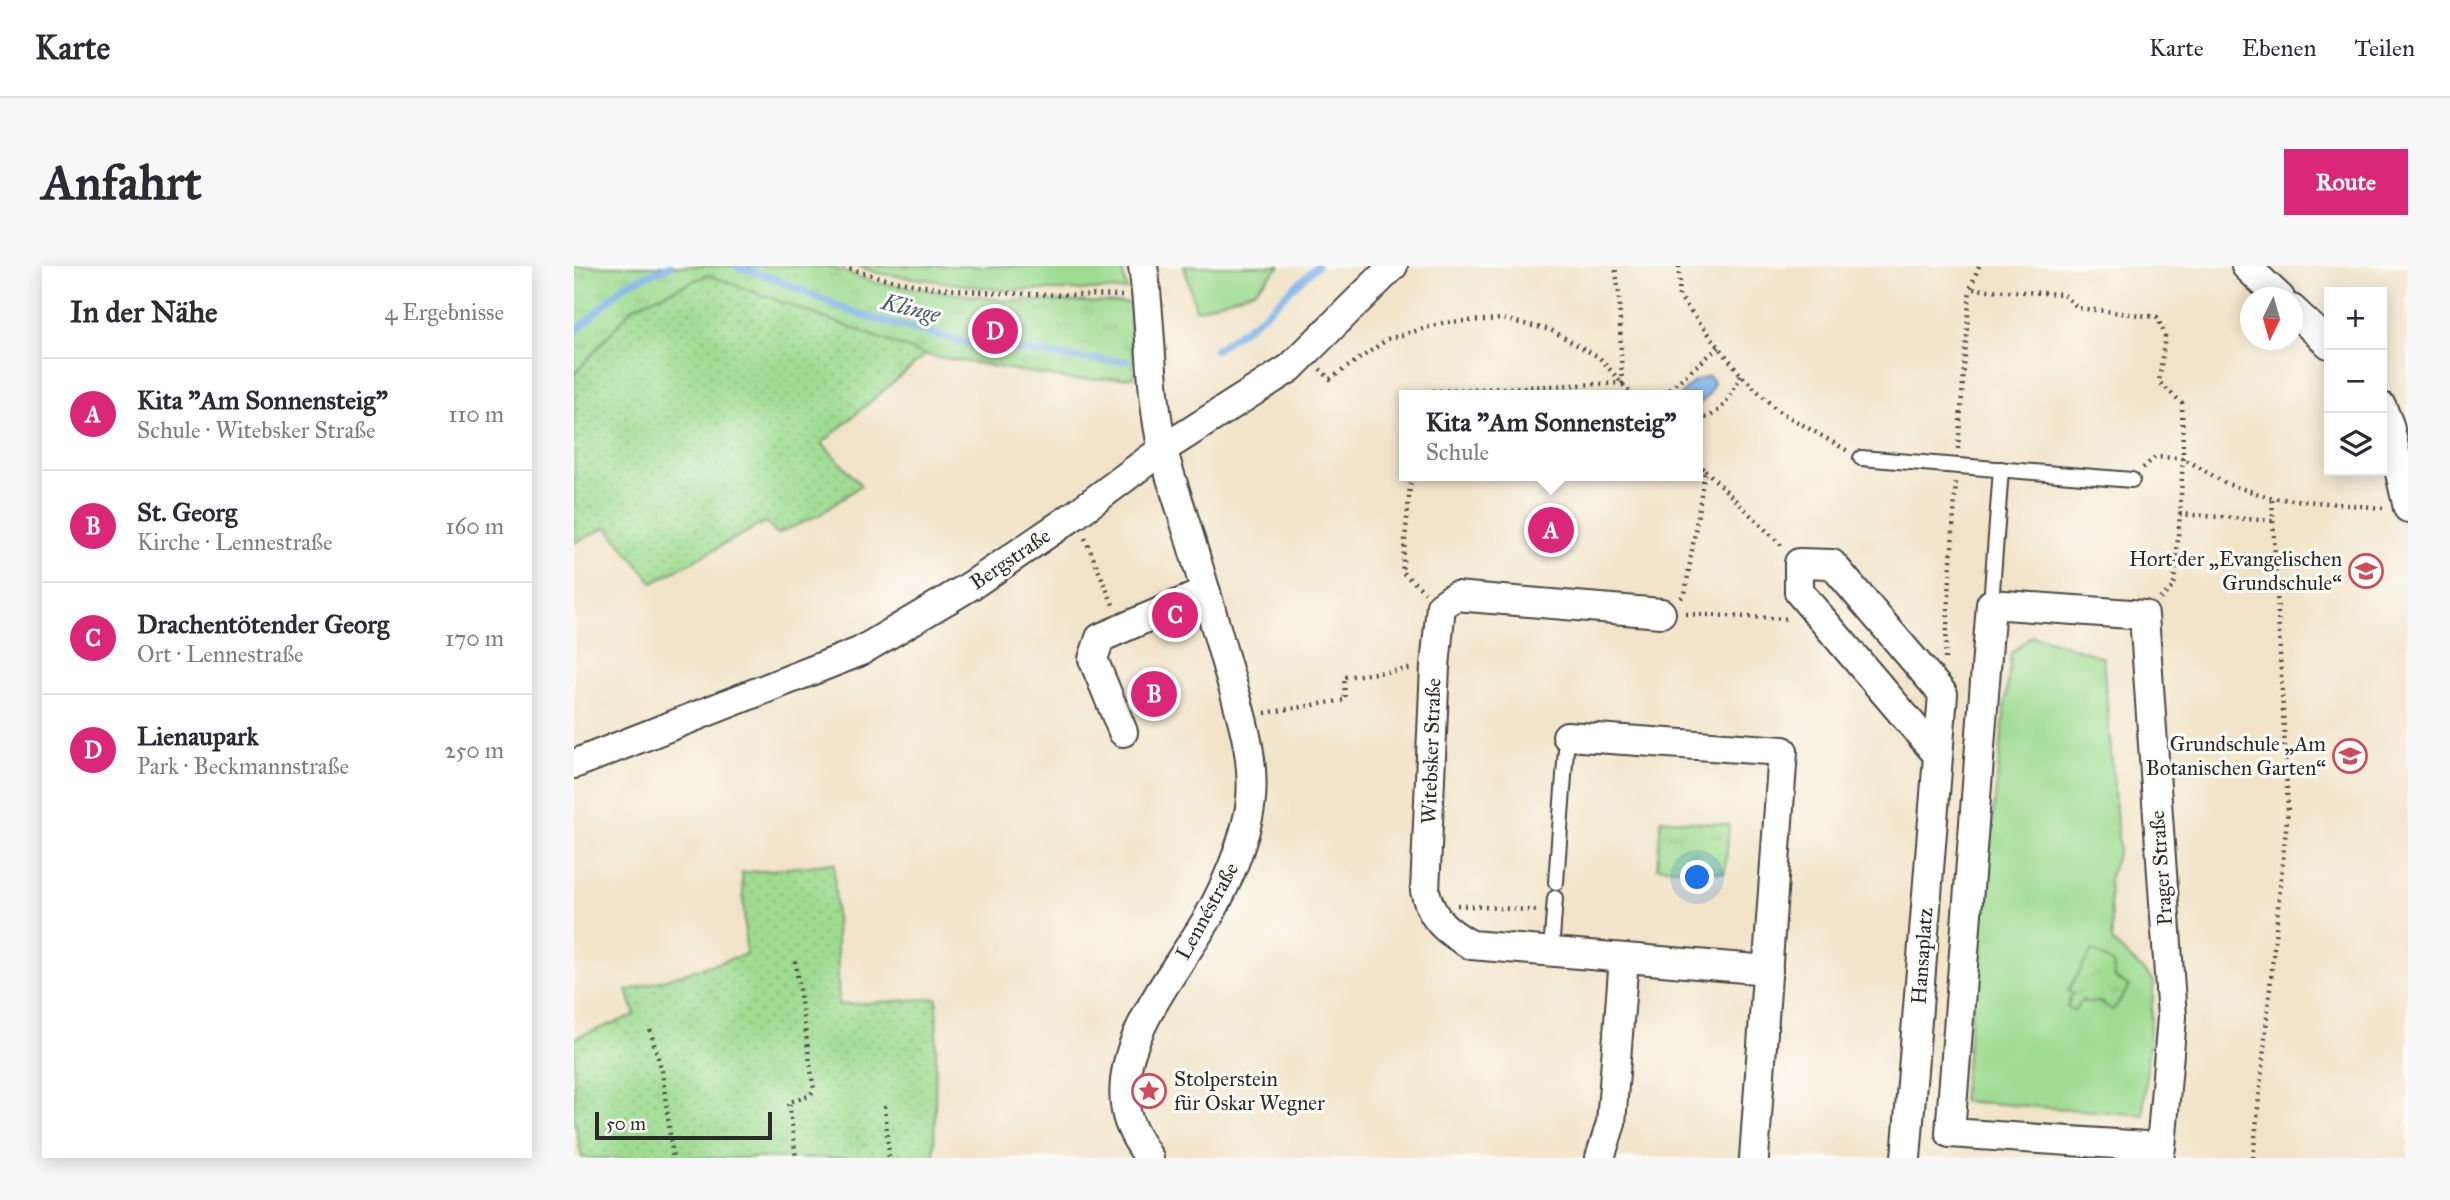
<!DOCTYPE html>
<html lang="de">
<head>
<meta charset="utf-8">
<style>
	:root { --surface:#fff; --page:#f7f7f7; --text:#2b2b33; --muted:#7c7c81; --line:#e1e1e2; --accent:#db2777 }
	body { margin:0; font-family:"IM FELL Great Primer",serif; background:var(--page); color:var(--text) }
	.controls { position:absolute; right:21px; top:21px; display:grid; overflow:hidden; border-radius:0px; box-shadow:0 4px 18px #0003 }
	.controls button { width:63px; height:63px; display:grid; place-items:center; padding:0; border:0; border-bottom:2px solid var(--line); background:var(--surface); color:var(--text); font:35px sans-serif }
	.compass { position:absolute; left:1666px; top:21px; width:63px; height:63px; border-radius:50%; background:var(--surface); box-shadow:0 4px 18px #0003; rotate:185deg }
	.scale { position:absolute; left:21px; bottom:18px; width:177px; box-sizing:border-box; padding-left:7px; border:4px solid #2b2b2b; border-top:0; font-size:19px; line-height:24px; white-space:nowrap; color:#2b2b2b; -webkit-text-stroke:5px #fdfcf7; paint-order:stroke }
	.you { position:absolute; left:1124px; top:612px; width:24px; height:24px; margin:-18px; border:5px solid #fff; border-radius:50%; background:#1a73e8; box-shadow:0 0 0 10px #1a73e833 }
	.badge { display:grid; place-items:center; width:46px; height:46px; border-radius:50%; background:var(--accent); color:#fff; font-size:23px; font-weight:700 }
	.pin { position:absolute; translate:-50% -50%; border:4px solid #fff; box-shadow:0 2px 7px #0006 }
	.popup { position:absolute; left:825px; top:124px; width:304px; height:91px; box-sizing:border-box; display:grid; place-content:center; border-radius:0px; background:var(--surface); filter:drop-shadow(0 2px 5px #0005); font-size:23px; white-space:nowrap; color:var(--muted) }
	.popup b { font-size:26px; color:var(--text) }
	.popup::after { content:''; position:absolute; left:50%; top:100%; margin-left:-14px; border:14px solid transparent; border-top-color:var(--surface) }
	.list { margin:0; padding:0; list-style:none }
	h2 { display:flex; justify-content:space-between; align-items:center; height:91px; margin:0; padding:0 28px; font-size:30px }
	h2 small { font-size:23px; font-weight:400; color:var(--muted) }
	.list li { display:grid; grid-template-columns:46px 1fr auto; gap:21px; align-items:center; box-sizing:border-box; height:112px; padding:0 28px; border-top:2px solid var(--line) }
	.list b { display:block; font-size:26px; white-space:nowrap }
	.list p { margin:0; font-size:23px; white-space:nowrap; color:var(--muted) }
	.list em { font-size:23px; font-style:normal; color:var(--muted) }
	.icon { flex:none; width:38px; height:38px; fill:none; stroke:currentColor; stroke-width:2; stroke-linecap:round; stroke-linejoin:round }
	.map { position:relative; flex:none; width:1834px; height:892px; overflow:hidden; border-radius:0px }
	header { display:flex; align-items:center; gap:42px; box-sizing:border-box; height:98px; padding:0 35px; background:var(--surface); border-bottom:2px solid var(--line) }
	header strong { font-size:33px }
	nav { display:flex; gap:38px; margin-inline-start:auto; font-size:24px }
	.intro { display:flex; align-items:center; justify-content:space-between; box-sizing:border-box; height:168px; padding:0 42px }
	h1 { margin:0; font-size:49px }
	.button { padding:18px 32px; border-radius:0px; background:var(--accent); color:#fff; font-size:24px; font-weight:700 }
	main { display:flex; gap:42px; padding:0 42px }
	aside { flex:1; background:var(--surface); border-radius:0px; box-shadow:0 4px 18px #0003 }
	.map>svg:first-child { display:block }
</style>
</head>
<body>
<header>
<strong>Karte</strong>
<nav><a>Karte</a><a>Ebenen</a><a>Teilen</a></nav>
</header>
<div class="intro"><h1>Anfahrt</h1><a class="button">Route</a></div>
<main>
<aside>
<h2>In der Nähe<small>4 Ergebnisse</small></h2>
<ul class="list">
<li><span class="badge">A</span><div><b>Kita &quot;Am Sonnensteig&quot;</b><p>Schule · Witebsker Straße</p></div><em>110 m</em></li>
<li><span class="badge">B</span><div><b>St. Georg</b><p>Kirche · Lennestraße</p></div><em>160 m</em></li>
<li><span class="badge">C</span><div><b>Drachentötender Georg</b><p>Ort · Lennestraße</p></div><em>170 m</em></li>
<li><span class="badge">D</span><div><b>Lienaupark</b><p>Park · Beckmannstraße</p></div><em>250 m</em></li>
</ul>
</aside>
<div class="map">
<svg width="1834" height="892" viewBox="0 0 1834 892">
	<defs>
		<pattern id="park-tufts" width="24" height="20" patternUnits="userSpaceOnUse" patternTransform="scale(1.75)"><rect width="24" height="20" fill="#9edc91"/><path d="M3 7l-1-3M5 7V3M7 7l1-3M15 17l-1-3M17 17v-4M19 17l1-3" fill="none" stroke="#88bd7d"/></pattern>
		<pattern id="garden-dots" width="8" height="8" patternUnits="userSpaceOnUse" patternTransform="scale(1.75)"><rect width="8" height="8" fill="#9edc91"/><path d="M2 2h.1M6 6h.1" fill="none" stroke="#88bd7d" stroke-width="1.8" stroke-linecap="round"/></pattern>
	</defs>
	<rect width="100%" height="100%" fill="#fdfcf7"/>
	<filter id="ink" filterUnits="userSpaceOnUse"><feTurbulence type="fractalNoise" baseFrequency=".0143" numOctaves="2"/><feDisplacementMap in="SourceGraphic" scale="14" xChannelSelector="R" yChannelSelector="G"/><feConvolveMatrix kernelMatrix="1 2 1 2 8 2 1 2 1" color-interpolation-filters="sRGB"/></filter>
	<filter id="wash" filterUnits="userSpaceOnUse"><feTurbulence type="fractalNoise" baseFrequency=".00686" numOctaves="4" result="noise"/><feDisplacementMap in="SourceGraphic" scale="28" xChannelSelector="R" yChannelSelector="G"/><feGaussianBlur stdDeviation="1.57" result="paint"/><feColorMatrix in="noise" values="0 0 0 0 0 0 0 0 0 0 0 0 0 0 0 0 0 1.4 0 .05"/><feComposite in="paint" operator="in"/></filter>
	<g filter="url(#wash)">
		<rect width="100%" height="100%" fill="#f1e3c7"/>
		<!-- grass -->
		<g fill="#9edc91" stroke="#64845e" stroke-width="2">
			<polygon points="284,0 547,0 553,24 429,24 303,7"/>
			<polygon points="610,0 706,0 681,24 622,44"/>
			<polygon points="1458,369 1529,391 1545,582 1535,613 1538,675 1580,715 1569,849 1388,835 1437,387"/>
		</g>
		<!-- park -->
		<g fill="url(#park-tufts)" stroke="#64845e" stroke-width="2">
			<polygon points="0,0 254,0 303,17 428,34 555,37 560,111 500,114 351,89 134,9 59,41 0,109"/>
			<polygon points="1087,553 1155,559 1151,607 1083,601"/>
			<polygon points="1518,684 1539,698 1541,712 1556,720 1539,744 1526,736 1514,737 1508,734 1501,745 1493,741 1498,728 1494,725"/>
		</g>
		<!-- garden -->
		<g fill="url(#garden-dots)" stroke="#64845e" stroke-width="2">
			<polygon points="134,9 351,89 248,177 287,219 247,248 203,268 191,256 79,317 33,261 0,277 0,109 59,41"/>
			<polygon points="260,597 265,739 363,732 360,892 8,892 0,853 0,772 61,749 53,725 172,688 168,607"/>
		</g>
		<!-- water -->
		<path fill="#7db1ea" stroke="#546e8a" stroke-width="2" d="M1135 110 1140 116C1137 126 1133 134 1124 138V129H1106L1120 115Z"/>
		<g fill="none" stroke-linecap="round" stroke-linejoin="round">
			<!-- stream -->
			<g stroke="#7db1ea" stroke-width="7">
				<polyline points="162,0 191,9 286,49 394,77 511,93 552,95"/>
				<polyline points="0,67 52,18 96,0"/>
				<polyline points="641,84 686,52 743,0"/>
			</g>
		</g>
	</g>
	<g filter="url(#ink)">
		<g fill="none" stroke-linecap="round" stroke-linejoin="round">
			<!-- lane casing -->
			<g stroke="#494742" stroke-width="18">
				<g id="lane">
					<polyline points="1287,192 1558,214"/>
					<polyline points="1417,338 1427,203"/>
					<polyline points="982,616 993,470"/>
					<polyline points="977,686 981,632"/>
				</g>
			</g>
			<!-- street casing -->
			<g stroke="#494742" stroke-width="32">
				<g id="street">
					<path d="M569 0C578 61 575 124 589 184 595 209 605 235 612 260 626 305 639 351 652 397 666 445 686 501 674 552 666 587 652 619 635 650 603 705 539 776 552 845 555 862 566 878 575 892"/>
					<polyline points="1672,0 1706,32"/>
					<polyline points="1718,43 1755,78"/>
					<polyline points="1808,141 1815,159 1834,242"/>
					<path d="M1087 347 881 330 867 340 861 400 851 625C858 654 872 665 897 679L1194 704"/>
					<polyline points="549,466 519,393 526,372 632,326"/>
					<polyline points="993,470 1209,485 1180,892"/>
					<polyline points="0,498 285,386 398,319 501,249 589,183 716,102 819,0"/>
					<polyline points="1026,892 1037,857 1050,692"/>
					<polyline points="1332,892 1369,428 1258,298 1225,297 1225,326 1363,488"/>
					<polyline points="1585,892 1587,881 1598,751 1570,349 1417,338 1376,867 1587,881"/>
				</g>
			</g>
			<!-- path -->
			<g stroke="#494742" stroke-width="4.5" stroke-dasharray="2 5" stroke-linecap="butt">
				<path d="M269 0C357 32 456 27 548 30"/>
				<polyline points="1105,0 1105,30 1167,109 1203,144 1274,185"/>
				<polyline points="1405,0 1396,23 1489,28 1504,42 1583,51 1591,70 1585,116 1608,137 1609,192 1606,248"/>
				<polyline points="746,103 756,113 814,73 872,56 928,53 977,64 1026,92 1058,129"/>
				<polyline points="853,129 857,125 1048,117 1045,27 1041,0"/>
				<polyline points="1093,129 1094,124 1145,81"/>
				<path d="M1124 154C1149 149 1157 129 1167 109"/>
				<polyline points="1384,183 1396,23"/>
				<polyline points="1569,202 1581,191 1609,192 1653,218 1698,232 1809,242"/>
				<polyline points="1131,204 1210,282"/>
				<polyline points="837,210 828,306 851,326"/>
				<polyline points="511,272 540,341"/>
				<polyline points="1107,332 1111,328 1131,204 1124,199"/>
				<polyline points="1586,333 1600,320 1606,248 1700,255"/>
				<polyline points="1112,348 1215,353"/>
				<polyline points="1371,393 1382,216"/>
				<polyline points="691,447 771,434 770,411 836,403"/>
				<polyline points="883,639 965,645"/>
				<polyline points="221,695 240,824 235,830 215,836 222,892"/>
				<polyline points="76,764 88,805 99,892"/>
				<polyline points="311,840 315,892"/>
				<polyline points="1679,892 1714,542 1698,232"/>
			</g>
			<!-- lane -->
			<use href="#lane" stroke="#fff" stroke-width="14"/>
			<!-- street -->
			<use href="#street" stroke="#fff" stroke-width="28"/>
		</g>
	</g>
	<!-- icons -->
	<defs>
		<g id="school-ring" transform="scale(1.75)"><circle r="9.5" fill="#fdfcf7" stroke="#d1495b" stroke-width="1.5"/><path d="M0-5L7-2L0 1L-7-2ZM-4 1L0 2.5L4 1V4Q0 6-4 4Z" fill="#d1495b"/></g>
		<g id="sight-ring" transform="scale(1.75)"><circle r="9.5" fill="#fdfcf7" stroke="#d1495b" stroke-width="1.5"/><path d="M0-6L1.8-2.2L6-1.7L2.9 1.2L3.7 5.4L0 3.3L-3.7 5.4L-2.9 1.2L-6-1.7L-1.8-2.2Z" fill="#d1495b"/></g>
	</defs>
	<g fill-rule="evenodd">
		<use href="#school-ring" x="1792" y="305"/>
		<use href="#school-ring" x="1776" y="490"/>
		<use href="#sight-ring" x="575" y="825"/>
	</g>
	<g text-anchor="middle" stroke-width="6" stroke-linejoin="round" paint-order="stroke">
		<!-- street labels -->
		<g font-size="21" fill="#2b2b2b" stroke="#fdfcf7">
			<text transform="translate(436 293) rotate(-34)" y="7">Bergstraße</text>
			<text transform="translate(857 485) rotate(-88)" y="7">Witebsker Straße</text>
			<text transform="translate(1587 602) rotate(-94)" y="7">Prager Straße</text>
			<text transform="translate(633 645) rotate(-61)" y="7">Lennéstraße</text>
			<text transform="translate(1348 690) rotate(-86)" y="7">Hansaplatz</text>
		</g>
		<!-- poi labels -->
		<g font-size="21" fill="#2b2b2b" stroke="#fdfcf7" text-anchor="end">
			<text x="1768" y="300">Hort der „Evangelischen<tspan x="1768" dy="24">Grundschule“</tspan></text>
			<text x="1752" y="485">Grundschule „Am<tspan x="1752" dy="24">Botanischen Garten“</tspan></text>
			<text x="600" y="820" text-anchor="start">Stolperstein<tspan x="600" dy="24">für Oskar Wegner</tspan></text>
		</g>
		<!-- water labels -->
		<g font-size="23" font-style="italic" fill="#485a6e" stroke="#fdfcf7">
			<text transform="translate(337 42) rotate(14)" y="8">Klinge</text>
		</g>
	</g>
</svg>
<div class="controls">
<button>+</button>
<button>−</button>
<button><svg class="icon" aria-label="layers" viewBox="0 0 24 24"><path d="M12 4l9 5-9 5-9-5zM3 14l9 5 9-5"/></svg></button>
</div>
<svg class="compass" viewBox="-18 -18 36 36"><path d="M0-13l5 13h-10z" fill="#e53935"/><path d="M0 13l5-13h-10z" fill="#7c7c81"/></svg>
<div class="scale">50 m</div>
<div class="you"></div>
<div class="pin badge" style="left:977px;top:264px">A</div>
<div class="popup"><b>Kita &quot;Am Sonnensteig&quot;</b>Schule</div>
<div class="pin badge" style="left:580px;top:428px">B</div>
<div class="pin badge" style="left:601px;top:349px">C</div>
<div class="pin badge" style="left:421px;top:65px">D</div>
</div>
</main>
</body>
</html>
